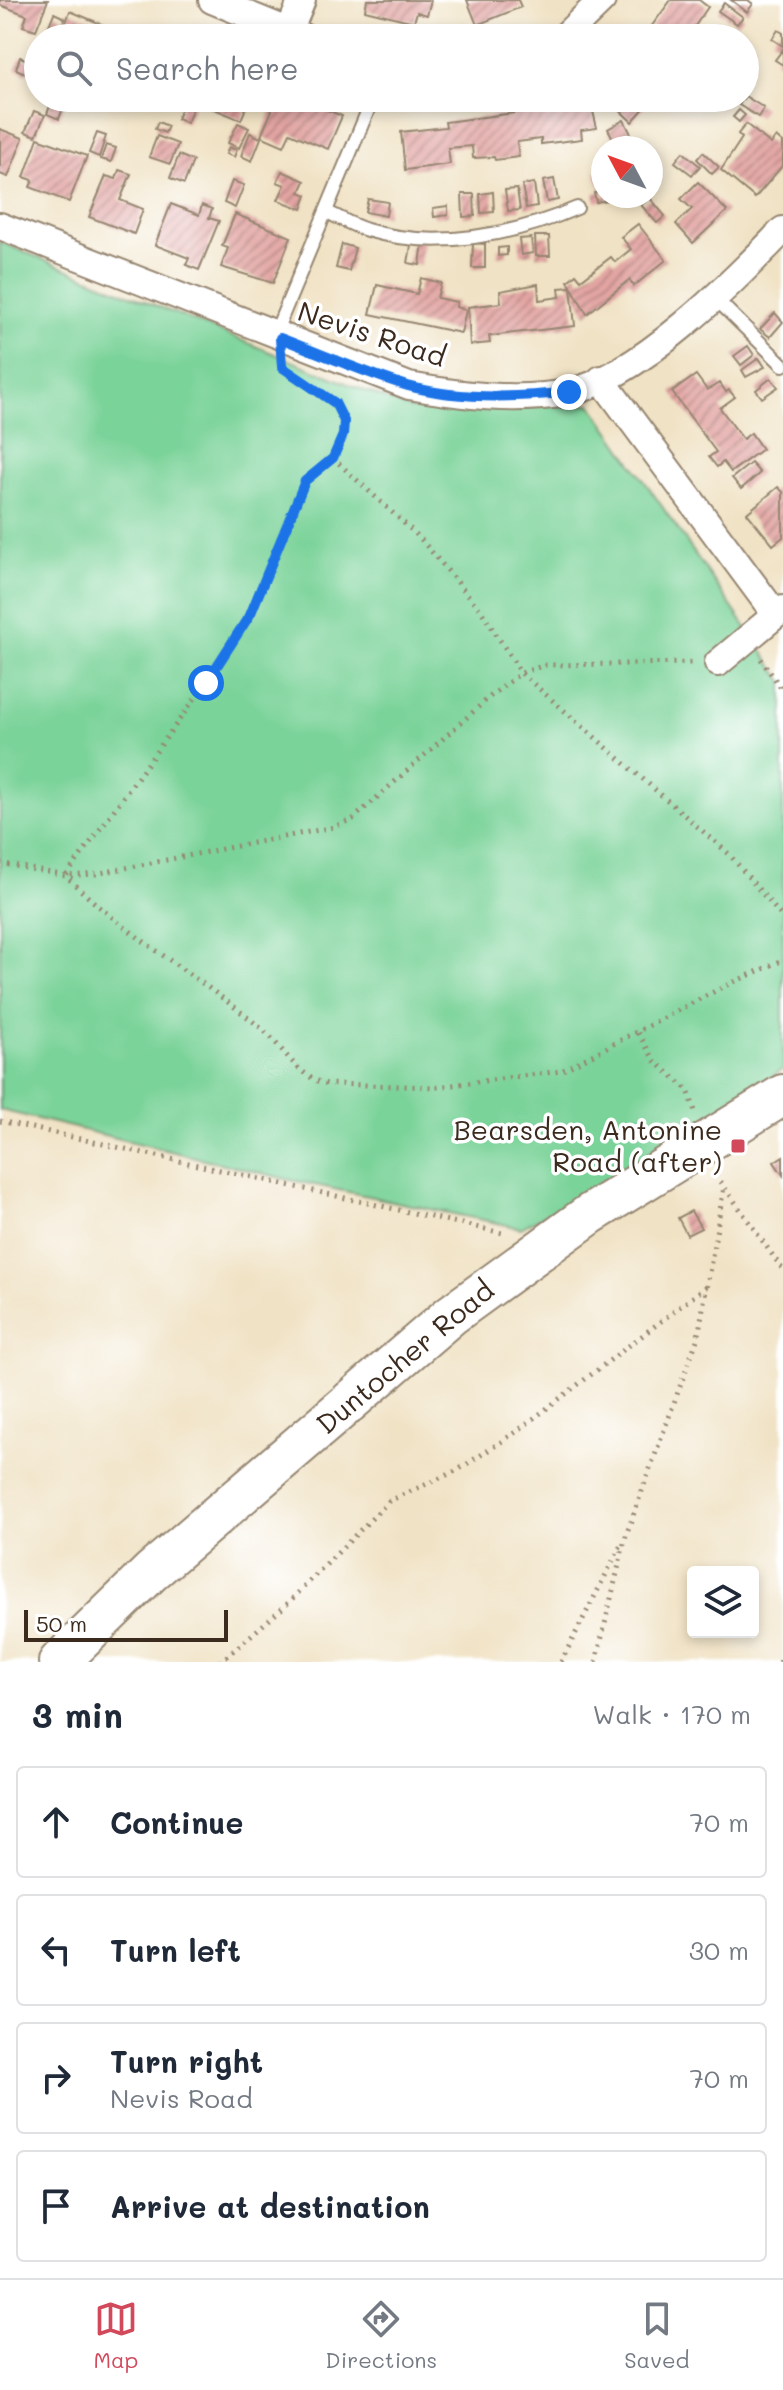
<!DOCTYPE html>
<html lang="en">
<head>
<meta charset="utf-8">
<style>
	:root { --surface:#fff; --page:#f6f6f7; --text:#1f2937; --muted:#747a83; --line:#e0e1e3; --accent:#d1495b }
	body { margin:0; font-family:Mali,sans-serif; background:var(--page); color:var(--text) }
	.controls { position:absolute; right:24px; bottom:24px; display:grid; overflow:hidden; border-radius:8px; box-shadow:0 4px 12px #0003 }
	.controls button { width:72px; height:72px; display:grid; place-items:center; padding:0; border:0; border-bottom:2px solid var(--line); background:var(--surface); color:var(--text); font:40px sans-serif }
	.compass { position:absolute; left:591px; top:136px; width:72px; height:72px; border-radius:50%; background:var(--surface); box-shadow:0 4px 12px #0003; rotate:311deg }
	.scale { position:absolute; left:24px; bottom:20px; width:204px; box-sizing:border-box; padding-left:8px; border:4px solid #3b2a1e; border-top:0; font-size:22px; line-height:28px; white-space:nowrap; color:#3b2a1e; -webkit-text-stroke:6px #fff; paint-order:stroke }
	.stop { position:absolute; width:24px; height:24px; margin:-18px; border:6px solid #1a73e8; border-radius:50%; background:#fff }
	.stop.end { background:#1a73e8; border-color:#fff; box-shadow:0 2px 8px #0008 }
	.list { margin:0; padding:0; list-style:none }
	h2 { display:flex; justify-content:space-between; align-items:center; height:104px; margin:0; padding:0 32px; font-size:34px }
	h2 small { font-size:26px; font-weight:400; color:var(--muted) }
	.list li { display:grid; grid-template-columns:52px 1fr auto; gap:24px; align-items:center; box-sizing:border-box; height:112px; margin:0 16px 16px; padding:0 16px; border:2px solid var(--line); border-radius:8px }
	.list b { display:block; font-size:30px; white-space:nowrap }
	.list p { margin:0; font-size:26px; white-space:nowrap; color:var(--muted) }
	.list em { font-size:26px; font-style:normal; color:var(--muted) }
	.icon { flex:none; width:44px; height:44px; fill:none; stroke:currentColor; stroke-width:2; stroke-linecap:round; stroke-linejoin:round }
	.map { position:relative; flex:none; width:783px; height:1662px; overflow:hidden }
	.search { position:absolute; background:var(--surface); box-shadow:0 4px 12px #0003; left:24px; right:24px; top:24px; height:88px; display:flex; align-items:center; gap:20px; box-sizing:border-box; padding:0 28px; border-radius:44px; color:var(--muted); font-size:30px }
	.sheet { height:616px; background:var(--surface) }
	nav { display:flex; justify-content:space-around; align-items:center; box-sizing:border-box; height:112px; border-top:2px solid var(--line); background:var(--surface); font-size:22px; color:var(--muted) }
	nav a { display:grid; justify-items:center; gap:4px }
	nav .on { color:var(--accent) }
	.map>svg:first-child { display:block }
</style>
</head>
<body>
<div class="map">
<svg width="783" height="1662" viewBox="0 0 783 1662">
	<defs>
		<pattern id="building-hatch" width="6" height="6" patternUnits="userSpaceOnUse" patternTransform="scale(2)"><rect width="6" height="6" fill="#e2a4a2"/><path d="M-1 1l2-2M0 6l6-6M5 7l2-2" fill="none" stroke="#b88683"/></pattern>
	</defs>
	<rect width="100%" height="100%" fill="#fff"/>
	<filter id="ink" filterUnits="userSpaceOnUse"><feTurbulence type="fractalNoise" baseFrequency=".0125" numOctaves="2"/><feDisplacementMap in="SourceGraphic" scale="16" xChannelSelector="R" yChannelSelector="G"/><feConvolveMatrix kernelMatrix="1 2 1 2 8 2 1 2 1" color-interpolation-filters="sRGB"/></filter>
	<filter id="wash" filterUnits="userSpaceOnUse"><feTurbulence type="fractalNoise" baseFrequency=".006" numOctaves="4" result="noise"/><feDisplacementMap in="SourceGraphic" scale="32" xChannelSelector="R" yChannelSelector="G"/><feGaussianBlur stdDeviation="1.8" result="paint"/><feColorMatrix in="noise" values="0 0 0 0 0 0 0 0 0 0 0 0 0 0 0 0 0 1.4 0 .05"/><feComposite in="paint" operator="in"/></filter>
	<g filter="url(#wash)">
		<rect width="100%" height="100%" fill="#f0e2c4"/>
		<!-- green -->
		<polygon fill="#7ad399" stroke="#5a7e5c" stroke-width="2" points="0,242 410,409 591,404 783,681 783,1069 672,1144 521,1228 286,1179 0,1110"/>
		<g id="blocks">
			<!-- building -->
			<g fill="url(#building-hatch)">
				<polygon points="0,0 48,0 36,30 23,26 27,15 0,5"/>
				<polygon points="367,0 431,0 427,15 417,12 414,22 365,10"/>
				<polygon points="467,0 518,0 521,7 477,25"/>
				<polygon points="671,0 699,0 708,7 695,26 707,35 704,38 666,38 651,27"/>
				<polygon points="731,0 748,0 753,4 747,12"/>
				<polygon points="724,3 743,17 737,24 718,11"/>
				<polygon points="70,11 125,34 123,38 61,36"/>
				<polygon points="54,13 65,18 57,38 44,38"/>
				<polygon points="778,30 783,33 783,46 772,39"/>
				<polygon points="783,49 783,65 775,60"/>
				<polygon points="20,57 32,62 27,74 16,69"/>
				<polygon points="745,96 764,108 758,117 739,105"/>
				<polygon points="53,98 67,98 59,119 47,114"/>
				<polygon points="159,98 180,98 177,105"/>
				<polygon points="185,98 195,102 187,123 177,119"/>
				<polygon points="199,98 250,98 241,120 197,102"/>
				<polygon points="277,98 298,98 342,116 328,149 290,133 284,146 261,136"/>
				<polygon points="607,98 640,98 647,105 632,122"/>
				<polygon points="591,103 597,128 581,130 582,139 541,144 541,139 517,142 519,157 495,160 494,157 473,158 472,146 448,148 450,164 405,170 401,132 446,127 445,122"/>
				<polygon points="739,110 745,115 739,122 733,117"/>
				<polygon points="34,111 45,115 36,136 25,132"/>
				<polygon points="624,120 638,148 618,148 608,129"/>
				<polygon points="158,122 168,126 165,133 155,129"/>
				<polygon points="238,123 249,128 239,148 228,143"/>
				<polygon points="746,124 771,144 776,137 783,143 783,165 755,198 721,170 742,138 738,134"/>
				<polygon points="0,129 23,138 8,177 0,174"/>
				<polygon points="97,133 106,136 99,157 89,153"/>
				<polygon points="250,133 261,138 252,161 241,156"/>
				<polygon points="157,136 178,144 170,164 149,157"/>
				<polygon points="38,138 87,156 69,202 30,187 33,180 24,177"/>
				<polygon points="106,145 116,148 111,162 101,159"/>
				<polygon points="229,147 237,150 234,157 226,154"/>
				<polygon points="683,152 700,166 692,175 675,162"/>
				<polygon points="703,152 719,167 712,174 697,159"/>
				<polygon points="179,155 193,161 184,184 170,178"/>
				<polygon points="603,168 603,196 608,196 608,200 596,202 594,193 602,192 595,172"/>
				<polygon points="119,170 131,174 120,200 143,209 134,234 89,217 106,176 116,179"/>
				<polygon points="282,171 305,181 300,192 307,195 302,209 278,200 285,185 277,182"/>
				<polygon points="554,179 558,200 547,202 543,181"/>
				<polygon points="232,181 244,185 235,208 224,203"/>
				<polygon points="698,182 727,211 693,243 676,224 692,209 681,199"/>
				<polygon points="534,183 537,206 526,208 522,185"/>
				<polygon points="517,189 520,210 508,211 505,190"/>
				<polygon points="493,192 494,212 481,213 480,194"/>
				<polygon points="462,194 474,194 475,216 463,217"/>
				<polygon points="650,198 665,216 657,223 641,205"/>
				<polygon points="368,199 388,202 386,216 365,212"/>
				<polygon points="171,204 199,215 202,205 212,209 209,218 219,221 199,270 186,265 189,258 155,245"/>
				<polygon points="448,206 448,215 434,217 433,208"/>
				<polygon points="235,214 291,237 273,283 221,267 228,248 222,246"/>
				<polygon points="638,224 666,260 634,286 629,280 587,314 568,281 576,274 581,280 611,257 615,262 631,249 621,237"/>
				<polygon points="535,236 549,236 550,256 536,256"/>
				<polygon points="531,238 533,253 521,255 519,239"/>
				<polygon points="412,240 423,242 420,265 408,263"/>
				<polygon points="473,243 485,244 485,268 472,268"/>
				<polygon points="342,244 355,248 349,271 336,268"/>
				<polygon points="507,247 507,255 498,256 498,248"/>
				<polygon points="421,278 441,283 437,298 457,302 456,307 466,310 461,333 370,314 377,285 417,294"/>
				<polygon points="538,284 539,300 560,297 559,288 571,287 575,326 489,336 490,343 470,345 468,307 501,303 500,291"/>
				<polygon points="775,313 783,322 770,337 760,329"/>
				<polygon points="748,346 754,355 741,365 734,356"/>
				<polygon points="759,358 765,367 746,377 742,370"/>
				<polygon points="696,375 707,390 720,383 726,392 729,390 735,397 720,408 743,439 751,433 762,449 731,472 723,462 717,467 709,457 716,452 672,392"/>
				<polygon points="771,378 778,387 762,398 756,390"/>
				<polygon points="751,463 760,473 741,489 732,478"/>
				<polygon points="778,487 783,492 783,537 773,545 747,513"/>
				<polygon points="783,1156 783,1175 774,1162"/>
				<polygon points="691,1211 701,1228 687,1235 678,1218"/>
			</g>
		</g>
	</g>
	<g filter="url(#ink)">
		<use href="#blocks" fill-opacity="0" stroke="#968671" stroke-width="2"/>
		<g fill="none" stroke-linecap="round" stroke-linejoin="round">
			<!-- lane casing -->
			<g stroke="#968671" stroke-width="16">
				<g id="lane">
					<path d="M327 212C340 218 353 226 367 230 435 251 514 235 577 208"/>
					<polyline points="715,298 783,365"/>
					<polyline points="274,336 373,98"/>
				</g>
			</g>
			<!-- street casing -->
			<g stroke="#968671" stroke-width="30">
				<g id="street">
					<polyline points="212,0 305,38"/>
					<polyline points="289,32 302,0"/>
					<polyline points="563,38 602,0"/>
					<path d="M0 226 409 386C459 395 515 402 566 393 638 379 734 281 783 230"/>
					<polyline points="601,379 776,615"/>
					<polyline points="718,663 783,609"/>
				</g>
			</g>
			<!-- primary casing -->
			<g stroke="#968671" stroke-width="44">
				<polyline id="primary" points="59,1662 151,1572 451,1315 590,1214 783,1095"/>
			</g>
			<!-- path -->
			<g stroke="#968671" stroke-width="5" stroke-dasharray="2 6" stroke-linecap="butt">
				<path d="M282 363 291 375 335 403 344 421 341 444 333 458 305 481 251 613 206 683 66 876C124 935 199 976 262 1029 284 1048 297 1077 327 1084L437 1087 561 1071 725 986 783 960"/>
				<polyline points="333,458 419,537 480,609 521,673 729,854 783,918"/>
				<polyline points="761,659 783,691"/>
				<polyline points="0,863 66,876 95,874 334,827 353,819 493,694 521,673 545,665 693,663"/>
				<polyline points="638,1033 655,1061 688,1090 695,1111"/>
				<polyline points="0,1121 507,1234"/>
				<polyline points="716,1175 783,1270"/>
				<polyline points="220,1662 286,1605 389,1501 458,1470 516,1432 707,1286"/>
				<polyline points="561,1662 622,1543"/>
				<polyline points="596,1662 626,1535 698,1337 724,1187"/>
				<polyline points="779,1662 783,1657"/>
			</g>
			<!-- lane -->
			<use href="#lane" stroke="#fff" stroke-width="12"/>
			<!-- street -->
			<use href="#street" stroke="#fff" stroke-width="26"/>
			<!-- primary -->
			<use href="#primary" stroke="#fff" stroke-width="40"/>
		</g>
	</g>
	<g fill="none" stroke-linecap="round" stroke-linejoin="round" filter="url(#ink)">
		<!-- route -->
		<path stroke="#1a73e8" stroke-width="10" d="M206 683 251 613 305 481 333 458 343 435 344 421 335 403 282 367 280 338C322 354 365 373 408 386 459 400 516 398 569 392"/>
	</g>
	<!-- markers -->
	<rect fill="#d1495b" stroke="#fff" stroke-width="3" x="730" y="1138" width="16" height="16" rx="4"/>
	<g text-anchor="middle" stroke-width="7" stroke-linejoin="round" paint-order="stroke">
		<!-- street labels -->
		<g font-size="28" fill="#3b2a1e" stroke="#fff">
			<text transform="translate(372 334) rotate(18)" y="10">Nevis Road</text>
			<text transform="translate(405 1357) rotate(-40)" y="10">Duntocher Road</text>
		</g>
		<!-- poi labels -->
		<g font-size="28" fill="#3b2a1e" stroke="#fff" text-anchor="end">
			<text x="722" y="1140">Bearsden, Antonine<tspan x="722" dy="32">Road (after)</tspan></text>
		</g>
	</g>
</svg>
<div class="controls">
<button><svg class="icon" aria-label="layers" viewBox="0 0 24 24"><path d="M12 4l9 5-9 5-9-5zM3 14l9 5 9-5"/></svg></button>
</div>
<svg class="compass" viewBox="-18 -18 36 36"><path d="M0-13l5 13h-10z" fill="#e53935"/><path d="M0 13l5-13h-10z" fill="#747a83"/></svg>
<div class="scale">50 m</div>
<div class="stop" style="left:206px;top:683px"></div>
<div class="stop end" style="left:569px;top:392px"></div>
<div class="search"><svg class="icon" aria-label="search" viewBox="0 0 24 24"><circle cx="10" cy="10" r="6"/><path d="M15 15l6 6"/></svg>Search here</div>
</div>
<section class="sheet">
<h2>3 min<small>Walk · 170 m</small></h2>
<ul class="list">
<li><svg class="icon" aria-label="ahead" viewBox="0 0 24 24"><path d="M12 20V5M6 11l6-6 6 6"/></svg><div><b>Continue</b></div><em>70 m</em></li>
<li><svg class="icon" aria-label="left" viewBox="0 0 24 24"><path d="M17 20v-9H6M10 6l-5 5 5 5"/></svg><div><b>Turn left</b></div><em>30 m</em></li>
<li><svg class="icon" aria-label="right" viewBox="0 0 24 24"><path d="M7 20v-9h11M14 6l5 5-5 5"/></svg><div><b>Turn right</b><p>Nevis Road</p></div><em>70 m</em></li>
<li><svg class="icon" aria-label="arrive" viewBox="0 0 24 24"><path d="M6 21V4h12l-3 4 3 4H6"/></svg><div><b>Arrive at destination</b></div></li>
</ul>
</section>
<nav>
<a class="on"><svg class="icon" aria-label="map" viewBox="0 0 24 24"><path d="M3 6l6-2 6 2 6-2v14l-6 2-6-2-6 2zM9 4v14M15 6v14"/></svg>Map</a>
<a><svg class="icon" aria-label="directions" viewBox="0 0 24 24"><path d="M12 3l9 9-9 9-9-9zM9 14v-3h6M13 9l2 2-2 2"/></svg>Directions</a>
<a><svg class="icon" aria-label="saved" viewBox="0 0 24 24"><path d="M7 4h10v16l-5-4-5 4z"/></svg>Saved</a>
</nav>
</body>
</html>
